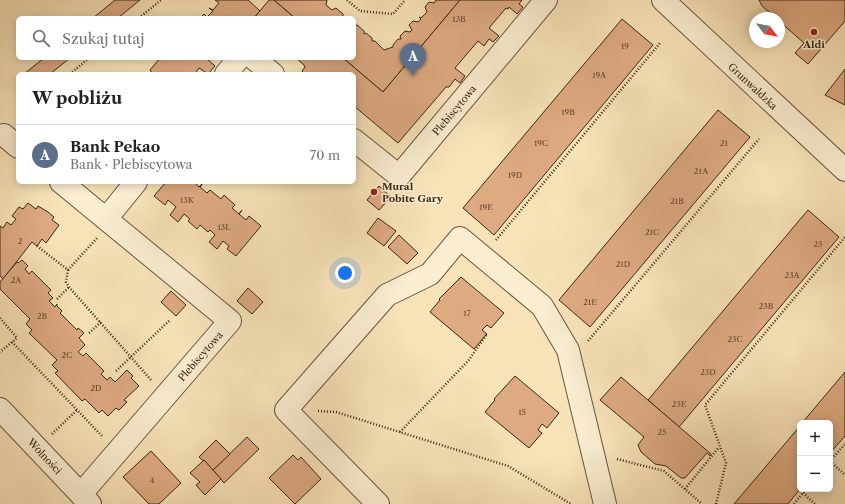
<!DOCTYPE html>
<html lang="pl">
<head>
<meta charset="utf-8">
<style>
	:root { --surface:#fff; --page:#f2f2f2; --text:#222; --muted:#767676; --line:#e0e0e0; --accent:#8f2418 }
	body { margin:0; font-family:"Libre Caslon Text",serif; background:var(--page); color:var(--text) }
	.controls { position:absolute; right:12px; bottom:12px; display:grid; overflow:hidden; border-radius:6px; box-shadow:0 2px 10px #0003 }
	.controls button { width:36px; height:36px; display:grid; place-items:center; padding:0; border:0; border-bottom:1px solid var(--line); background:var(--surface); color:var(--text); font:20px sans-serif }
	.compass { position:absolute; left:749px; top:12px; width:36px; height:36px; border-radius:50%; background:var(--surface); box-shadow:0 2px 10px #0003; rotate:121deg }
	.you { position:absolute; left:345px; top:273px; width:14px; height:14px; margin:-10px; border:3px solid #fff; border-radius:50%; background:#1a73e8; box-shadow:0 0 0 6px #1a73e833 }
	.badge { display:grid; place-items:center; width:26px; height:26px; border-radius:50%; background:var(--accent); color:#fff; font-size:13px; font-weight:700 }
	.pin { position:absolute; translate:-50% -33px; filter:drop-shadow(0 1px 2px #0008) }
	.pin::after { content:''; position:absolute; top:21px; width:14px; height:12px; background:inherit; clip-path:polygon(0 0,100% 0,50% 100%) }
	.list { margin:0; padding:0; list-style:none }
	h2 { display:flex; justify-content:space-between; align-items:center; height:52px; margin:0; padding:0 16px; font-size:17px }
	h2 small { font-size:13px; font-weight:400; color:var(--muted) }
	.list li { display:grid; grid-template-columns:26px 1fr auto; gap:12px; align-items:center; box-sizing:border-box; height:60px; padding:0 16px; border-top:1px solid var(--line) }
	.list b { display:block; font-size:15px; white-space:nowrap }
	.list p { margin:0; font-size:13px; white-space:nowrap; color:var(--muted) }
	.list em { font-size:13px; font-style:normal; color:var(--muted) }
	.icon { flex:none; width:22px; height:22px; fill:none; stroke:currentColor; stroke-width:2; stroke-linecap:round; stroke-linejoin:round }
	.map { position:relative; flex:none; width:845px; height:504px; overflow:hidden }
	.search { position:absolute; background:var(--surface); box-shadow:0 2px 10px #0003; left:16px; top:16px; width:340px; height:44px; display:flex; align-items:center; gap:10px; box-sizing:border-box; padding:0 14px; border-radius:6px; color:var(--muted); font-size:15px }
	.panel { position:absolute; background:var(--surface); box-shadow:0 2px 10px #0003; left:16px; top:72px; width:340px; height:112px; border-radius:6px }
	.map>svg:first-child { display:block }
</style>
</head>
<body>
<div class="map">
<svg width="845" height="504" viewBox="0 0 845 504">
	<rect width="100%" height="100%" fill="#f8e3b8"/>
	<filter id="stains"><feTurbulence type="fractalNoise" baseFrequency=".005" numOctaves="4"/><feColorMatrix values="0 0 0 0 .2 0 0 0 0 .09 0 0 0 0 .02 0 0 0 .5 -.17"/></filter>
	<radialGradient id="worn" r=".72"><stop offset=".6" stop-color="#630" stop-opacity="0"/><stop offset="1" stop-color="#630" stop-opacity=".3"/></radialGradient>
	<!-- building -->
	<g fill="#deaa82" stroke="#382714">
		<polygon points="115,0 140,0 118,18 93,18"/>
		<polygon points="215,0 248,0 260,11 254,18 200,18 204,14 207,17 213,11 209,8 213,10 219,3"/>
		<polygon points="269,0 274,0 295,18 254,18"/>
		<polygon points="274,0 327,0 326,5 332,10 336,8 343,14 343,17 348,18 295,18"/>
		<polygon points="436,0 460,0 383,92 343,58 354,58 354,25 357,25 364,31 364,34 366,33 372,38 372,41 375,41 384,50 393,47 393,45 398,39 401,39 400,36 405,31 410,32 412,30 409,25 413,21 418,22 421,19 419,17 421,18 427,12 425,7 429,2 434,3"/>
		<polygon points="460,0 522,0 519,4 523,7 517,14 509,7 508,9 506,8 489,28 499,36 493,42 489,39 484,46 478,41 455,68 465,76 460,83 455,79 449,87 446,87 398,143 354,106 354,74 305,74 302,71 305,67 304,65 296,58 343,58 383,92"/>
		<polygon points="759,0 845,0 845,21 808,64 795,53 804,43 779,21 779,18 776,18 762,6"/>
		<polygon points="622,19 653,45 494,235 463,208"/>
		<polygon points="44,58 70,58 50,74 24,74"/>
		<polygon points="160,58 208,58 207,59 215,66 208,74 199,68 195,74 153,74 150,70"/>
		<polygon points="845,69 845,105 825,95"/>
		<polygon points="718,110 750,137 590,327 559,300"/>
		<polygon points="166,182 194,182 199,187 203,183 200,187 207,193 210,190 221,199 224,195 235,205 232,208 239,214 242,210 239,214 246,220 249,216 261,226 236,256 227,249 229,246 223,241 217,249 209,242 215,235 210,230 208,232 200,225 197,229 188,221 190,219 184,214 178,222 170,215 176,207 168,200 165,205 154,196"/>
		<polygon points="379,186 391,197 379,210 367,200"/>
		<polygon points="28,203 36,209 38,206 48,212 54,217 52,220 59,225 46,243 42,239 37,246 32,242 3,279 0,276 0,226 3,228 7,222 11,225 16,219 12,216 19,207 23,209"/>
		<polygon points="808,210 839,237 679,427 648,400"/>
		<polygon points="378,218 396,231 384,246 367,233"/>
		<polygon points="399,235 418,253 407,264 388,247"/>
		<polygon points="22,260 28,266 25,269 29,274 32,271 51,290 48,293 53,298 49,301 55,307 57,304 57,306 62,311 60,313 77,330 78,328 84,333 79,338 85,345 78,352 83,356 86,353 104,371 101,374 107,380 110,377 115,382 127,370 133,376 131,378 139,386 124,400 127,402 119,410 116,408 108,416 102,410 99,413 85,399 82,401 55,373 58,371 52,365 57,360 29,333 32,330 26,324 30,319 0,289 0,282 17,262 18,263"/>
		<polygon points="461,277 504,313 491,328 487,325 482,330 487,334 474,349 430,312 440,300 439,299"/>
		<polygon points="248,288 263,302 252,314 237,301"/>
		<polygon points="171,291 186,305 176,316 161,302"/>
		<polygon points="845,372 845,436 830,453 830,423 802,423"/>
		<polygon points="515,376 559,413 547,428 542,424 538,430 542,433 529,448 485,412 495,400 494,399"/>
		<polygon points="621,377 711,454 710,456 707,453 685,478 681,478 666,466 655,464 641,452 638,445 644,437 600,400"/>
		<polygon points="800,426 800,489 788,504 734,504"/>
		<polygon points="247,437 259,449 224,483 213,470"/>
		<polygon points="216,440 230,454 213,470 199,457"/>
		<polygon points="151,451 181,483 159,504 149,504 123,477"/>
		<polygon points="293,455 298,460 301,457 321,479 295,504 269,478"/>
		<polygon points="204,460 221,479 205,495 196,485 200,482 190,473"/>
	</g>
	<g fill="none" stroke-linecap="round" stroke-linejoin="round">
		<!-- minor casing -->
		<g stroke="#68563d" stroke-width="24">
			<g id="minor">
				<polyline points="663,0 845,170"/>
				<polyline points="253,58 273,74"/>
				<polyline points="226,74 239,58"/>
				<polyline points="4,135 18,147"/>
				<polyline points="354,140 399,176 546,0"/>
				<polyline points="61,182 230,321 81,494"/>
				<polyline points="106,219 136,182"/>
				<polyline points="0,409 90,504"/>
				<polyline points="378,504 286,410 387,295 430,274 460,238 542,306 568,350 605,504"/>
			</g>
		</g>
		<!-- path -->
		<g stroke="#382714" stroke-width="2.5" stroke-dasharray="1 2" stroke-linecap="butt">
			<polyline points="347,0 360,11 393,14 405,0"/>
			<polyline points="139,18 161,0"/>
			<polyline points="70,74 89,58"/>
			<polyline points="496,240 660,43"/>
			<polyline points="37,246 68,270 66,282 69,287 152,381"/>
			<polyline points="68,270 97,238"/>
			<polyline points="57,299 69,287"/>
			<polyline points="0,318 17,338 0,352"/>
			<polyline points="89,333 101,322"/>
			<polyline points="588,341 759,139"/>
			<polyline points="12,342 103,437"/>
			<polyline points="116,371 170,320"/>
			<polyline points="318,411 336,412 508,466 571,504"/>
			<polyline points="400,432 468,361 487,334"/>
			<polyline points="52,434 77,410"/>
			<polyline points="617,459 664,471 702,504"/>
			<polyline points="830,461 845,444"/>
			<polyline points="830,461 845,475"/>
			<polyline points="685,489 719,447"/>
			<polyline points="803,493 815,504"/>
			<polyline points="716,504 726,463 705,405 845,237"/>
			<polyline points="794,504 806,489"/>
		</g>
		<!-- minor -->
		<use href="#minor" stroke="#faedd1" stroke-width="22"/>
	</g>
	<!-- markers -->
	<g fill="#8f2418" stroke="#faedd1" stroke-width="1.5">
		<circle cx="814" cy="32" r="4"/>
		<circle cx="374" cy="192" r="4"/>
	</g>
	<g text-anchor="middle" stroke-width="3" stroke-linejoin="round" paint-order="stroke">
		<!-- number labels -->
		<g font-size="8" fill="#624830">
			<text x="459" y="22">13B</text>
			<text x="625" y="49">19</text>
			<text x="599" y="78">19A</text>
			<text x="568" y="115">19B</text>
			<text x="541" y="146">19C</text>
			<text x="724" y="146">21</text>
			<text x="701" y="174">21A</text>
			<text x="515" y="178">19D</text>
			<text x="187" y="203">13K</text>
			<text x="677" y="204">21B</text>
			<text x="486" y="210">19E</text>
			<text x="224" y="230">13L</text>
			<text x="652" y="235">21C</text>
			<text x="20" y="244">2</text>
			<text x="818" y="247">23</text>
			<text x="623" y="267">21D</text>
			<text x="792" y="278">23A</text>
			<text x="16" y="283">2A</text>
			<text x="590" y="305">21E</text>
			<text x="766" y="309">23B</text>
			<text x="467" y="316">17</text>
			<text x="42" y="319">2B</text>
			<text x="735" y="342">23C</text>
			<text x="67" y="358">2C</text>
			<text x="708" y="375">23D</text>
			<text x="96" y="391">2D</text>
			<text x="679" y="407">23E</text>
			<text x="522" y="415">15</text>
			<text x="662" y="435">25</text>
			<text x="152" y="483">4</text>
		</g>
		<!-- poi labels -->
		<g font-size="10" font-weight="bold" fill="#382714" stroke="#faedd1">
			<text x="814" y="48">Aldi</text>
			<text x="382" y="190" text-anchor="start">Mural<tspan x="382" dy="12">Pobite Gary</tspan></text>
		</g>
		<!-- street labels -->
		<g font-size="10" fill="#382714" stroke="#faedd1">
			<text transform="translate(753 86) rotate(43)" y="4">Grunwaldzka</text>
			<text transform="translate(454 110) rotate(-50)" y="4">Plebiscytowa</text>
			<text transform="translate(200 356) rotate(-49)" y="4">Plebiscytowa</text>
			<text transform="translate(45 456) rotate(47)" y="4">Wolności</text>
		</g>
	</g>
	<rect width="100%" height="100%" filter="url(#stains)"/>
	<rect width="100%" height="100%" fill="url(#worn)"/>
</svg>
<div class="controls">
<button>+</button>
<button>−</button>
</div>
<svg class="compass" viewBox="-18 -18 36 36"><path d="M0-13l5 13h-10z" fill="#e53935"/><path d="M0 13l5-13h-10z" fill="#767676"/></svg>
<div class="you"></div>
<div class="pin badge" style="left:413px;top:76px;background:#5c6f8a">A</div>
<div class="search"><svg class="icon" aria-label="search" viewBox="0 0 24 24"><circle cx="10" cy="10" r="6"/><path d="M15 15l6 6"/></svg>Szukaj tutaj</div>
<section class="panel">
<h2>W pobliżu<small></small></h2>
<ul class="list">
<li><span class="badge" style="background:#5c6f8a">A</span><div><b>Bank Pekao</b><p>Bank · Plebiscytowa</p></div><em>70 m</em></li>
</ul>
</section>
</div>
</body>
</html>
